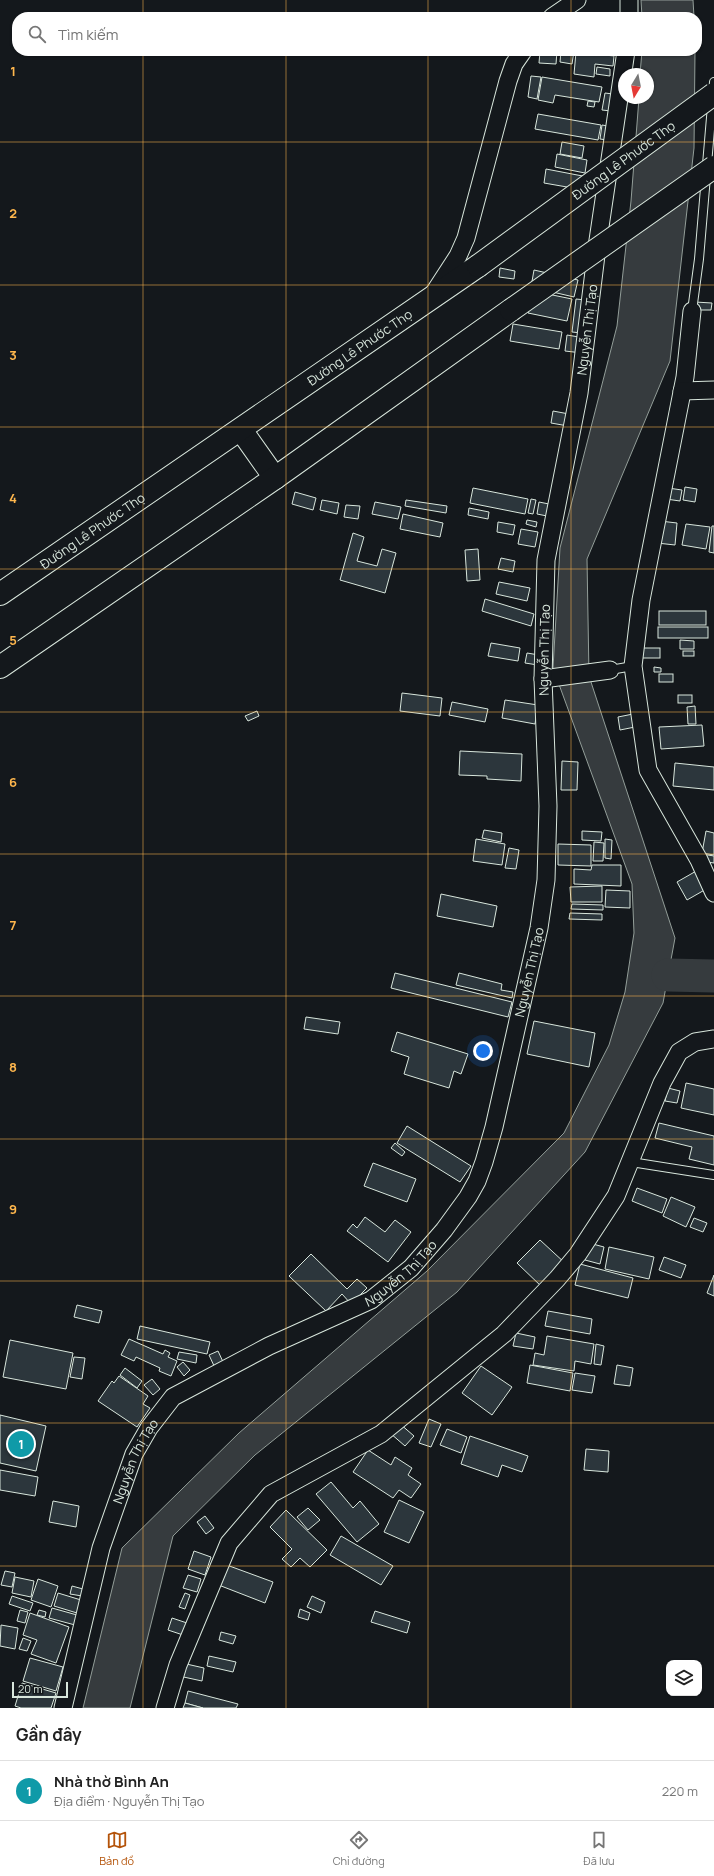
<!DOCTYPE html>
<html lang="vi">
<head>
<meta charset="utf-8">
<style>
	:root { --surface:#fff; --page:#f2f2f2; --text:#222; --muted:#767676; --line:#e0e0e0; --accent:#b45309 }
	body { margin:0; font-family:Manrope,sans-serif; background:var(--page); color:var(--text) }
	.controls { position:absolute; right:12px; bottom:12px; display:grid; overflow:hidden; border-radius:8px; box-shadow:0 1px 3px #0004 }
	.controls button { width:36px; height:36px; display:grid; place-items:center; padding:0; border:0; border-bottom:1px solid var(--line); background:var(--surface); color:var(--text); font:20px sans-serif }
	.compass { position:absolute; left:618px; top:68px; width:36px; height:36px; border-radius:50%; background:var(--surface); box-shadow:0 1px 3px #0004; rotate:190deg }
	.scale { position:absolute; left:12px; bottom:10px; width:56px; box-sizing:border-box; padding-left:4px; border:2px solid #d8e6dc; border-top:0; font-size:11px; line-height:14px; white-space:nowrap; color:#d8e6dc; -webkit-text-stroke:3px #14181c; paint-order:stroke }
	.you { position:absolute; left:483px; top:1051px; width:14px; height:14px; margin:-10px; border:3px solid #fff; border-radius:50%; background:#1a73e8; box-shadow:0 0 0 6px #1a73e833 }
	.badge { display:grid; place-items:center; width:26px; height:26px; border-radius:50%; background:var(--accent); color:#fff; font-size:13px; font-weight:700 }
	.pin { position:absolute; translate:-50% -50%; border:2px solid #fff; box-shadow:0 1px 4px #0006 }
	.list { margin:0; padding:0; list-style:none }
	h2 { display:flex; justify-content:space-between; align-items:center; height:52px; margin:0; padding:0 16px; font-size:17px }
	h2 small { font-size:13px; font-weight:400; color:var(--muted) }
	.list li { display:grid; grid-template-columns:26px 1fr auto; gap:12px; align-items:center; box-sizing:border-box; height:60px; padding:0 16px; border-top:1px solid var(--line) }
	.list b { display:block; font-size:15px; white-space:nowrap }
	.list p { margin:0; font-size:13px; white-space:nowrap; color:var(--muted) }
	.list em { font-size:13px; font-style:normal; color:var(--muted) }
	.icon { flex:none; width:22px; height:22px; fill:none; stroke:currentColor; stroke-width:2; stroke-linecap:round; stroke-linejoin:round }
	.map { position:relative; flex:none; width:714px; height:1708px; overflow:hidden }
	.search { position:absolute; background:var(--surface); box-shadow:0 1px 3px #0004; left:12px; right:12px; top:12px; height:44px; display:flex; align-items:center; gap:10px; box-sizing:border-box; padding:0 14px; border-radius:16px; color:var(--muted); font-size:15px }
	.sheet { height:112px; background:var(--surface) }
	nav { display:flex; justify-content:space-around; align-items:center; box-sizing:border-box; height:56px; border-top:1px solid var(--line); background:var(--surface); font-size:11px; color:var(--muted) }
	nav a { display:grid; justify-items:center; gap:2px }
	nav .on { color:var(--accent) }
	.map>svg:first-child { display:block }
</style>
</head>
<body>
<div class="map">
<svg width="714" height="1708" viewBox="0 0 714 1708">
	<rect width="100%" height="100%" fill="#14181c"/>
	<!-- water -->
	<g fill="#363b3e" stroke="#939e99">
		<polygon points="641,0 693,0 694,17 642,17"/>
		<polygon points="642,51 695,51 694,148 670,361 587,559 589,676 675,938 663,1003 585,1152 457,1292 255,1455 173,1536 130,1708 83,1708 122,1548 239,1433 427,1271 564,1133 609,1045 625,992 634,933 632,884 553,668 560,548 617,326 631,201 639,98 648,98 648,74 640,74"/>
	</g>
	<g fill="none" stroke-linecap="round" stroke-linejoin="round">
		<!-- river -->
		<polyline stroke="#363b3e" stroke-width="33" points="668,975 714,976"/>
	</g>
	<!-- building -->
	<g fill="#2c363c" stroke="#d8e6dc">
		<polygon points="540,51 557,51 556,64 539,63"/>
		<polygon points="561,51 574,51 572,64 560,62"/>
		<polygon points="576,52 614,56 613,66 595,64 594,77 574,74"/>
		<polygon points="597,67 610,69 610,76 596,74"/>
		<polygon points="531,76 541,77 537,99 528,97"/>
		<polygon points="542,77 602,87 599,102 555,95 553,103 538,100"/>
		<polygon points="605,93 613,94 611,111 602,110"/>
		<polygon points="588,101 595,102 594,107 587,106"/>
		<polygon points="538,114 601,125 598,140 535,129"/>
		<polygon points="602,125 608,126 607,140 600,139"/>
		<polygon points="562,142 584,146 582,158 560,154"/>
		<polygon points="557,154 587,160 585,173 555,167"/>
		<polygon points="546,169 593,178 590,191 544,183"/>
		<polygon points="500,268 515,271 514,279 499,277"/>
		<polygon points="534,270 578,280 574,297 531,287"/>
		<polygon points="533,291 572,299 567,321 528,313"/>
		<polygon points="576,299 586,300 582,333 572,332"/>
		<polygon points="695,302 712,303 711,310 695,310"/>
		<polygon points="513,324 562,332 559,349 510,341"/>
		<polygon points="567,335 585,338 582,353 565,351"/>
		<polygon points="553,411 569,414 568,426 551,423"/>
		<polygon points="685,487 697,489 695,502 683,500"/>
		<polygon points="473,488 528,499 525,514 470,503"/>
		<polygon points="668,488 682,490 680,501 666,499"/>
		<polygon points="295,492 316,498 313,510 292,504"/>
		<polygon points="531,499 536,500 533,514 528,513"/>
		<polygon points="322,500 339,503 337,514 320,510"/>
		<polygon points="406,500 447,506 446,513 405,506"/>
		<polygon points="375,502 401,507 398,519 372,514"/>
		<polygon points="539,502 549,504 547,516 537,514"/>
		<polygon points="346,505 360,506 358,519 344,517"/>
		<polygon points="469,508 489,512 488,519 468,515"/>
		<polygon points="403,514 443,523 440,537 400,529"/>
		<polygon points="527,520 537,522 536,527 526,524"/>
		<polygon points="660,521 677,523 675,545 657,543"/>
		<polygon points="498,522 515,525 513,535 497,532"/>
		<polygon points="686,524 710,527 706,549 682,545"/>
		<polygon points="712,526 714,526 714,553 709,552"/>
		<polygon points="521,529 538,532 535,547 518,544"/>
		<polygon points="353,533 364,537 357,561 377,566 382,549 396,553 385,593 340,580"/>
		<polygon points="478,549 480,580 467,581 465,550"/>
		<polygon points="501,558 515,561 513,572 498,569"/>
		<polygon points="499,582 530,588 527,601 496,594"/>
		<polygon points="485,599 534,614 531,626 482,611"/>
		<rect x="659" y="611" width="47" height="14"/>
		<rect x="658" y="627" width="50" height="11"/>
		<polygon points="680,640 694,641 694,649 680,649"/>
		<polygon points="491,643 520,648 518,661 488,656"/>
		<rect x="642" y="648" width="18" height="10"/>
		<rect x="683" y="651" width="11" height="5"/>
		<polygon points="527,653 539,655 538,665 525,663"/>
		<polygon points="654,667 661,668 661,672 654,672"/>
		<rect x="659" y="674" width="14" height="8"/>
		<polygon points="402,693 442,698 440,716 400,711"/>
		<rect x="678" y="695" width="14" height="8"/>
		<polygon points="505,700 538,705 535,724 502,718"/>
		<polygon points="452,702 488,709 485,722 449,715"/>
		<polygon points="695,706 696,724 688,724 687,707"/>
		<polygon points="257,711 259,716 248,721 245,716"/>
		<polygon points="633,714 635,727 620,730 618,717"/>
		<polygon points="702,725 704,746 661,749 659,727"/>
		<polygon points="460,751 522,754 521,781 487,779 487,776 459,775"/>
		<polygon points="562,761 578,762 577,790 561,790"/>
		<polygon points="675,763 714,767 714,790 673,786"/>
		<polygon points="484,830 502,833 501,842 482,838"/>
		<polygon points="582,831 602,832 601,841 582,840"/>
		<polygon points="706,831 714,833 714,855 702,853"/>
		<polygon points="476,839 505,844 502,865 473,861"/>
		<polygon points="605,839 612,840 611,859 605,858"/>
		<polygon points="594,842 604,843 603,861 593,861"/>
		<polygon points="558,844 591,845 591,866 558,865"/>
		<polygon points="509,848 519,850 516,869 505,868"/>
		<polygon points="702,854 714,856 714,863 700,861"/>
		<polygon points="592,865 621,865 621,886 574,884 574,869 591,870"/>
		<polygon points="698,870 708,888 687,900 677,882"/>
		<polygon points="602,886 602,902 571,902 570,887"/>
		<polygon points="606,890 630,891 630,908 605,907"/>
		<polygon points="441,894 497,906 493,927 437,916"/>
		<polygon points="572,904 603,905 603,910 571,909"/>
		<polygon points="570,913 602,914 602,920 569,919"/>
		<polygon points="395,973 512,1002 508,1017 391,988"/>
		<polygon points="459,973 502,984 501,990 513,992 512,998 456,985"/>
		<polygon points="306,1017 340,1022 338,1034 304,1029"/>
		<polygon points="534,1021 595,1033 589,1067 527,1054"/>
		<polygon points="397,1032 468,1054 461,1074 454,1071 449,1088 404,1074 409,1057 391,1051"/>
		<polygon points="686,1083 714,1089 714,1115 681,1108"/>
		<polygon points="668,1088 680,1091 677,1103 665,1101"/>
		<polygon points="659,1123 714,1136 714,1165 689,1159 692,1147 655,1138"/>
		<polygon points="407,1126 471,1166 460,1182 397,1143"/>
		<polygon points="395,1143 405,1152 402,1156 391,1148"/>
		<polygon points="373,1163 416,1179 407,1202 364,1186"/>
		<polygon points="637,1188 667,1199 662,1213 632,1201"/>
		<polygon points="671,1197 695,1207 686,1227 663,1216"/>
		<polygon points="365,1217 385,1232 395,1220 411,1232 388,1262 347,1231 353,1224 357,1228"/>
		<polygon points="694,1218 707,1223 703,1232 690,1227"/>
		<polygon points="540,1240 566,1264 543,1288 517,1263"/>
		<polygon points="589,1243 604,1247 600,1264 585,1260"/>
		<polygon points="609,1247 654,1257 649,1279 605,1269"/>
		<polygon points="311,1254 347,1289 357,1279 367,1288 351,1304 342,1294 326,1311 289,1276"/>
		<polygon points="664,1257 686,1265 681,1278 659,1270"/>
		<polygon points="580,1264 633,1278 628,1298 575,1285"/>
		<polygon points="714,1275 714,1296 707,1293"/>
		<polygon points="77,1305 102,1311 99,1323 74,1317"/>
		<polygon points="548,1311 592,1319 590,1334 545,1326"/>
		<polygon points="140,1326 210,1342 207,1354 137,1339"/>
		<polygon points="516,1333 535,1337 533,1349 513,1346"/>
		<polygon points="547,1336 594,1344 591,1364 575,1361 574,1371 533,1365 535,1353 544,1355"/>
		<polygon points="129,1339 163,1354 165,1350 170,1353 168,1357 177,1361 171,1376 159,1371 160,1368 136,1357 134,1361 121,1355"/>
		<polygon points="10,1340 73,1353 66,1389 3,1377"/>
		<polygon points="596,1344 604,1346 601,1365 594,1364"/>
		<polygon points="218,1351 224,1364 215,1368 209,1355"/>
		<polygon points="179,1352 197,1355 196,1363 177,1359"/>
		<polygon points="74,1357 85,1358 82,1379 70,1377"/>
		<polygon points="183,1362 190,1370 184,1376 177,1367"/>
		<polygon points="530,1365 573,1373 570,1391 527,1383"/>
		<polygon points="617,1365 633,1368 630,1386 614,1384"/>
		<polygon points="481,1366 512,1387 492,1415 462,1393"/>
		<polygon points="125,1368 142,1381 137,1388 120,1375"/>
		<polygon points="575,1373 595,1376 592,1393 572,1390"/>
		<polygon points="119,1376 148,1396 143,1404 150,1408 137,1427 98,1401 112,1381 114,1383"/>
		<polygon points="152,1379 160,1389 153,1395 144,1385"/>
		<polygon points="0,1415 46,1426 36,1471 0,1463"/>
		<polygon points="429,1419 441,1424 431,1447 419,1443"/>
		<polygon points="399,1423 414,1436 405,1446 390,1433"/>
		<polygon points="447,1429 467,1437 461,1453 440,1445"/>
		<polygon points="470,1436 528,1456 522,1472 502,1465 498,1477 461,1464"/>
		<polygon points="586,1449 609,1451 608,1472 584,1470"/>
		<polygon points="368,1450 391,1465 395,1457 412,1468 408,1475 421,1484 411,1498 399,1490 393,1498 353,1472"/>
		<polygon points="0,1470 38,1477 35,1496 0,1490"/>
		<polygon points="331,1482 353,1508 360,1501 379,1524 357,1542 316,1494"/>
		<polygon points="399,1500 424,1512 409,1543 384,1532"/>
		<polygon points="53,1501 79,1506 76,1527 49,1522"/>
		<polygon points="308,1508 320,1520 308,1530 297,1517"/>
		<polygon points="286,1510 327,1550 310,1567 300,1558 291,1567 282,1559 292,1549 270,1527"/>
		<polygon points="205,1516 214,1528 206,1534 197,1522"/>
		<polygon points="341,1536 393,1566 381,1585 330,1555"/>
		<polygon points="194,1551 211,1557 205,1575 188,1569"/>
		<polygon points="224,1564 273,1582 265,1603 216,1584"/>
		<polygon points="5,1571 15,1573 12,1587 1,1585"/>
		<polygon points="188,1575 201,1579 197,1592 183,1588"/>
		<polygon points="15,1577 34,1581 31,1597 12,1593"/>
		<polygon points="38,1579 58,1586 51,1607 31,1600"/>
		<polygon points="72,1586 83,1589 82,1596 70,1594"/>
		<polygon points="58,1593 81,1600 77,1613 54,1606"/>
		<polygon points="185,1593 190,1595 185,1609 179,1607"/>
		<polygon points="12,1596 33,1603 30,1611 9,1604"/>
		<polygon points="312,1596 325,1602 321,1613 307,1607"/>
		<polygon points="52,1608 77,1615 75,1625 49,1618"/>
		<polygon points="300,1609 310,1613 308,1620 298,1617"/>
		<polygon points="20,1610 28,1612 25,1623 17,1621"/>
		<polygon points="39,1610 46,1612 45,1617 37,1615"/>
		<polygon points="375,1611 410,1622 407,1633 371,1622"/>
		<polygon points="30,1613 69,1627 56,1663 31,1654 37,1640 23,1635"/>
		<polygon points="172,1618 187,1623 183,1635 168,1630"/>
		<polygon points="1,1625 18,1628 15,1649 0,1646"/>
		<polygon points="221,1632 236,1636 233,1644 219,1640"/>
		<polygon points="23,1638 31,1641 27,1651 19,1649"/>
		<polygon points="209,1656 236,1662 233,1672 207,1666"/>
		<polygon points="30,1658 63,1667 56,1691 23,1681"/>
		<polygon points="182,1663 204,1668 202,1681 179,1676"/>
		<polygon points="22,1683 56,1693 51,1708 21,1708 15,1706"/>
		<polygon points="188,1691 238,1704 236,1708 203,1708 185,1703"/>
		<polygon points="185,1703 203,1708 183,1708"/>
	</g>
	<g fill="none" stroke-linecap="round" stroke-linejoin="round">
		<!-- lane casing -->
		<g stroke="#d8e6dc" stroke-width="10">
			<g id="lane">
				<polyline points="692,311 699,259 714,82"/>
				<polyline points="610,670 633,666"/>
				<polyline points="631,1162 714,1175"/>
			</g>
		</g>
		<!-- street casing -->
		<g stroke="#d8e6dc" stroke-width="19">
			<g id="street">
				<polyline points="629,0 629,17"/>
				<polyline points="552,17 577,0"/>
				<polyline points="434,293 458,256 466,238 508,81 514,64 523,51"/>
				<polyline points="692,311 685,377 641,600 633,666 648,770 699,860 714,893"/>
				<polyline points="682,391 714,390"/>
				<polyline points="543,679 610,670"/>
				<path id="s1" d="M63 1708 101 1548 134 1454 149 1428 173 1397 269 1346 371 1300 411 1268 444 1230 468 1197 477 1181 484 1162 494 1127 539 928 546 880 548 806 543 679 546 560 579 393 597 247 626 51"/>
				<polyline points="165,1708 178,1665 229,1543 271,1494 381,1434 504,1334 557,1279 578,1254 616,1196 662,1083 679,1052 695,1042 714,1039"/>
			</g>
		</g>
		<!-- secondary casing -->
		<g stroke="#d8e6dc" stroke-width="24">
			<g id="secondary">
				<polyline points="241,430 275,478"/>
				<path id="s2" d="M0 594 478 266"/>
				<polyline points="0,667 275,478 511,310"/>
			</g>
		</g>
		<!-- lane -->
		<use href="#lane" stroke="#14181c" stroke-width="8"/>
		<!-- street -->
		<use href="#street" stroke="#14181c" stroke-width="17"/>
		<!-- secondary -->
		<use href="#secondary" stroke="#14181c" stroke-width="22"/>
		<!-- secondary-bridge casing -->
		<g stroke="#d8e6dc" stroke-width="24" stroke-linecap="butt">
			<g id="secondary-bridge">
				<path id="s3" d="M478 266 714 94"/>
				<polyline points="511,310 714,167"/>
			</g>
		</g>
		<!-- secondary-bridge -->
		<use href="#secondary-bridge" stroke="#14181c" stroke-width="22"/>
	</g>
	<!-- grid -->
	<path fill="none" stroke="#ffb74d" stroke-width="1" stroke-opacity="0.55" d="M143 0V17M286 0V17M428 0V17M571 0V17M143 51V1708M286 51V1708M428 51V1708M571 51V1708M0 142H714M0 285H714M0 427H714M0 569H714M0 712H714M0 854H714M0 996H714M0 1139H714M0 1281H714M0 1423H714M0 1566H714"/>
	<g text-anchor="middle" stroke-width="3" stroke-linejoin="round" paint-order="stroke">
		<!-- street labels -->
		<g font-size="13" fill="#d8e6dc" stroke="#14181c">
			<text dy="5" stroke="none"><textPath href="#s3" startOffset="180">Đường Lê Phước Thọ</textPath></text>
			<text dy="5" stroke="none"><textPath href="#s1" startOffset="1578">Nguyễn Thị Tạo</textPath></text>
			<text dy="5" stroke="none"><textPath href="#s2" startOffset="436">Đường Lê Phước Thọ</textPath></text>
			<text dy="5" stroke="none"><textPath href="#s2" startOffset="112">Đường Lê Phước Thọ</textPath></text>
			<text dy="5" stroke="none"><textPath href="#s1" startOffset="1254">Nguyễn Thị Tạo</textPath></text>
			<text dy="5" stroke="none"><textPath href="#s1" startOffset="930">Nguyễn Thị Tạo</textPath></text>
			<text dy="5" stroke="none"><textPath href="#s1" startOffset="594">Nguyễn Thị Tạo</textPath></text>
			<text dy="5" stroke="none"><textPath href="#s1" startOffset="258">Nguyễn Thị Tạo</textPath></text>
		</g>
	</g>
	<g font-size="13" text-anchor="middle" font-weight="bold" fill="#ffb74d" stroke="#14181c" stroke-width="3" stroke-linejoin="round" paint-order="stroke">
		<text x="13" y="76">1</text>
		<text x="13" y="218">2</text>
		<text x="13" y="360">3</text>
		<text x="13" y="503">4</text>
		<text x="13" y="645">5</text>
		<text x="13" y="787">6</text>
		<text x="13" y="930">7</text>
		<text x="13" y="1072">8</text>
		<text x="13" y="1214">9</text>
	</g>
</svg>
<div class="controls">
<button><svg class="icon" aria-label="layers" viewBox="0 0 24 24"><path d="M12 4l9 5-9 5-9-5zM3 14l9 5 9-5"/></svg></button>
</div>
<svg class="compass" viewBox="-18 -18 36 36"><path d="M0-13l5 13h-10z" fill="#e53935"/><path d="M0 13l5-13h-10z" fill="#767676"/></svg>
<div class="scale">20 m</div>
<div class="you"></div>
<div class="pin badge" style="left:21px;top:1444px;background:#0f9aa8">1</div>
<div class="search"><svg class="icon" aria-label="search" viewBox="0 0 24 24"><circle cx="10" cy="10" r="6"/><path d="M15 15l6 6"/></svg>Tìm kiếm</div>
</div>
<section class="sheet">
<h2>Gần đây<small></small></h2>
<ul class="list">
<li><span class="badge" style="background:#0f9aa8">1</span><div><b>Nhà thờ Bình An</b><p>Địa điểm · Nguyễn Thị Tạo</p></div><em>220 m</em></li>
</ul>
</section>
<nav>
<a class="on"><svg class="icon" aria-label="map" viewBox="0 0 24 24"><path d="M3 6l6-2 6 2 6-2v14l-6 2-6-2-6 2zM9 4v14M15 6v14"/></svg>Bản đồ</a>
<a><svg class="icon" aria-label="directions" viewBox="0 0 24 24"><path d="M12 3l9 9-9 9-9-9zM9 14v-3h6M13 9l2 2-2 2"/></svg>Chỉ đường</a>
<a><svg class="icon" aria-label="saved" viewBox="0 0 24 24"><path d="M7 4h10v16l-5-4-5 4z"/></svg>Đã lưu</a>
</nav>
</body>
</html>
